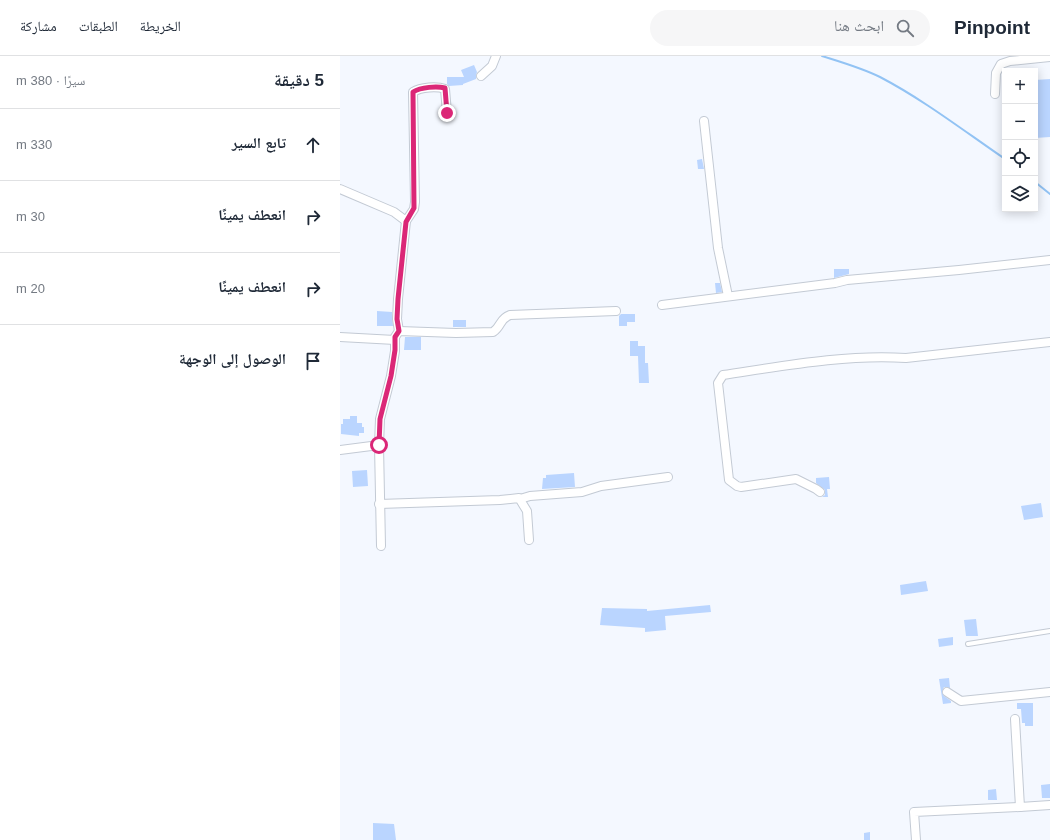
<!DOCTYPE html>
<html lang="ar">
<head>
<meta charset="utf-8">
<style>
	:root { --surface:#fff; --page:#f6f6f7; --text:#1f2937; --muted:#747a83; --line:#e0e1e3 }
	body { margin:0; font-family:Arial,"Noto Naskh Arabic",sans-serif; background:var(--page); color:var(--text); direction:rtl }
	.controls { position:absolute; right:12px; top:12px; display:grid; overflow:hidden; border-radius:0px; box-shadow:0 2px 10px #0003 }
	.controls button { width:36px; height:36px; display:grid; place-items:center; padding:0; border:0; border-bottom:1px solid var(--line); background:var(--surface); color:var(--text); font:20px sans-serif }
	.stop { position:absolute; width:12px; height:12px; margin:-9px; border:3px solid #db2777; border-radius:50%; background:#fff }
	.stop.end { background:#db2777; border-color:#fff; box-shadow:0 1px 4px #0008 }
	.list { margin:0; padding:0; list-style:none }
	h2 { display:flex; justify-content:space-between; align-items:center; height:52px; margin:0; padding:0 16px; font-size:17px }
	h2 small { font-size:13px; font-weight:400; color:var(--muted) }
	.list li { display:grid; grid-template-columns:26px 1fr auto; gap:12px; align-items:center; box-sizing:border-box; height:72px; padding:0 16px; border-top:1px solid var(--line) }
	.list b { display:block; font-size:15px; white-space:nowrap }
	.list em { font-size:13px; font-style:normal; color:var(--muted) }
	.icon { flex:none; width:22px; height:22px; fill:none; stroke:currentColor; stroke-width:2; stroke-linecap:round; stroke-linejoin:round }
	.map { position:relative; flex:none; width:710px; height:784px; overflow:hidden; direction:ltr }
	header { display:flex; align-items:center; gap:24px; box-sizing:border-box; height:56px; padding:0 20px; background:var(--surface); border-bottom:1px solid var(--line) }
	header strong { font-size:19px }
	nav { display:flex; gap:22px; margin-inline-start:auto; font-size:14px }
	.search { width:280px; height:36px; background:var(--page); display:flex; align-items:center; gap:10px; box-sizing:border-box; padding:0 14px; border-radius:22px; color:var(--muted); font-size:15px }
	main { display:flex }
	aside { flex:1; background:var(--surface) }
	.map>svg:first-child { display:block }
</style>
</head>
<body>
<header>
<strong>Pinpoint</strong>
<div class="search"><svg class="icon" aria-label="search" viewBox="0 0 24 24"><circle cx="10" cy="10" r="6"/><path d="M15 15l6 6"/></svg>ابحث هنا</div>
<nav><a>الخريطة</a><a>الطبقات</a><a>مشاركة</a></nav>
</header>
<main>
<div class="map">
<svg width="710" height="784" viewBox="0 0 710 784">
	<rect width="100%" height="100%" fill="#f4f8ff"/>
	<g fill="none" stroke-linecap="round" stroke-linejoin="round">
		<!-- stream -->
		<g stroke="#92c3f4" stroke-width="2">
			<path d="M482 0C501 6 522 12 540 21 584 44 624 75 665 103"/>
			<polyline points="695,126 710,138"/>
		</g>
	</g>
	<!-- building -->
	<g fill="#bad5ff">
		<polygon points="134,9 137,16 136,19 136,23 123,28 123,29 109,30 107,28 107,21 124,21 121,14"/>
		<polygon points="710,23 710,81 695,82 695,24"/>
		<polygon points="362,103 364,113 358,113 357,104"/>
		<polygon points="494,213 509,213 509,218 494,222"/>
		<polygon points="375,227 380,227 382,236 376,237"/>
		<polygon points="37,255 52,256 53,270 37,270"/>
		<polygon points="281,258 295,258 295,266 287,266 287,270 279,270 279,260"/>
		<rect x="113" y="264" width="13" height="7"/>
		<polygon points="65,281 81,281 81,294 64,294"/>
		<polygon points="290,285 298,285 298,290 305,290 305,307 308,307 309,327 299,327 298,300 290,300"/>
		<polygon points="10,360 17,360 17,367 22,367 22,371 24,371 24,377 19,377 19,380 1,378 1,368 3,368 3,363 10,363"/>
		<polygon points="27,414 28,430 13,431 12,415"/>
		<polygon points="234,417 235,431 202,433 203,422 206,422 206,419"/>
		<polygon points="489,421 490,433 487,433 488,441 482,441 485,439 485,434 476,427 476,422"/>
		<polygon points="701,447 703,461 684,464 681,450"/>
		<polygon points="586,525 588,535 561,539 560,529"/>
		<polygon points="370,549 371,556 325,560 326,574 305,576 305,572 260,569 262,552 307,553 307,555"/>
		<polygon points="636,563 638,580 626,580 624,564"/>
		<polygon points="613,581 613,589 599,591 598,583"/>
		<polygon points="609,622 610,632 604,631 602,636 604,640 611,645 611,647 603,648 599,623"/>
		<polygon points="677,647 693,647 693,670 685,670 685,667 682,667 681,653 677,653"/>
		<polygon points="710,728 710,742 702,742 701,729"/>
		<polygon points="656,733 657,744 648,744 648,734"/>
		<polygon points="33,767 54,768 56,784 33,784"/>
		<polygon points="530,776 530,784 524,784 524,777"/>
	</g>
	<g fill="none" stroke-linecap="round" stroke-linejoin="round">
		<!-- lane casing -->
		<g stroke="#c3cad4" stroke-width="6">
			<polyline id="lane" points="628,588 710,575"/>
		</g>
		<!-- street casing -->
		<g stroke="#c3cad4" stroke-width="10">
			<g id="street">
				<polyline points="141,20 152,10 156,0"/>
				<polyline points="655,38 656,17 661,8 670,5 710,1"/>
				<polyline points="364,65 378,192 388,240"/>
				<polyline points="0,133 54,156 66,165"/>
				<polyline points="322,249 495,227 507,224 619,214 710,204"/>
				<path d="M59 275 57 263 58 243 66 165 74 153 75 146 73 36C81 31 97 30 105 33L107 57"/>
				<polyline points="0,281 55,284"/>
				<polyline points="0,394 39,389"/>
				<path d="M480 436 476 433 456 423 401 431 397 430 389 424 378 327 383 319C443 310 506 298 566 302L710 286"/>
				<polyline points="180,443 190,440 242,436 261,430 328,421"/>
				<polyline points="39,448 160,444 179,442 187,455 189,484"/>
				<path d="M41 490 39 389 40 363 51 320 55 295V281L59 275 116 277 153 276C162 270 159 263 170 259L276 255"/>
				<polyline points="607,636 621,645 710,636"/>
				<polyline points="675,663 680,751 710,749"/>
				<polyline points="576,784 574,756 680,751"/>
			</g>
		</g>
		<!-- lane -->
		<use href="#lane" stroke="#fff" stroke-width="4"/>
		<!-- street -->
		<use href="#street" stroke="#fff" stroke-width="8"/>
	</g>
	<g fill="none" stroke-linecap="round" stroke-linejoin="round">
		<!-- route -->
		<path stroke="#db2777" stroke-width="5" d="M39 389 40 363 51 320 55 294V281L59 275 57 263 58 243 66 166 74 152 73 36C81 31 97 30 105 32L107 57"/>
	</g>
</svg>
<div class="controls">
<button>+</button>
<button>−</button>
<button><svg class="icon" aria-label="locate" viewBox="0 0 24 24"><circle cx="12" cy="12" r="6"/><path d="M12 2v4M12 18v4M2 12h4M18 12h4"/></svg></button>
<button><svg class="icon" aria-label="layers" viewBox="0 0 24 24"><path d="M12 4l9 5-9 5-9-5zM3 14l9 5 9-5"/></svg></button>
</div>
<div class="stop" style="left:39px;top:389px"></div>
<div class="stop end" style="left:107px;top:57px"></div>
</div>
<aside>
<h2>5 دقيقة<small>سيرًا · 380 m</small></h2>
<ul class="list">
<li><svg class="icon" aria-label="ahead" viewBox="0 0 24 24"><path d="M12 20V5M6 11l6-6 6 6"/></svg><div><b>تابع السير</b></div><em>330 m</em></li>
<li><svg class="icon" aria-label="right" viewBox="0 0 24 24"><path d="M7 20v-9h11M14 6l5 5-5 5"/></svg><div><b>انعطف يمينًا</b></div><em>30 m</em></li>
<li><svg class="icon" aria-label="right" viewBox="0 0 24 24"><path d="M7 20v-9h11M14 6l5 5-5 5"/></svg><div><b>انعطف يمينًا</b></div><em>20 m</em></li>
<li><svg class="icon" aria-label="arrive" viewBox="0 0 24 24"><path d="M6 21V4h12l-3 4 3 4H6"/></svg><div><b>الوصول إلى الوجهة</b></div></li>
</ul>
</aside>
</main>
</body>
</html>
